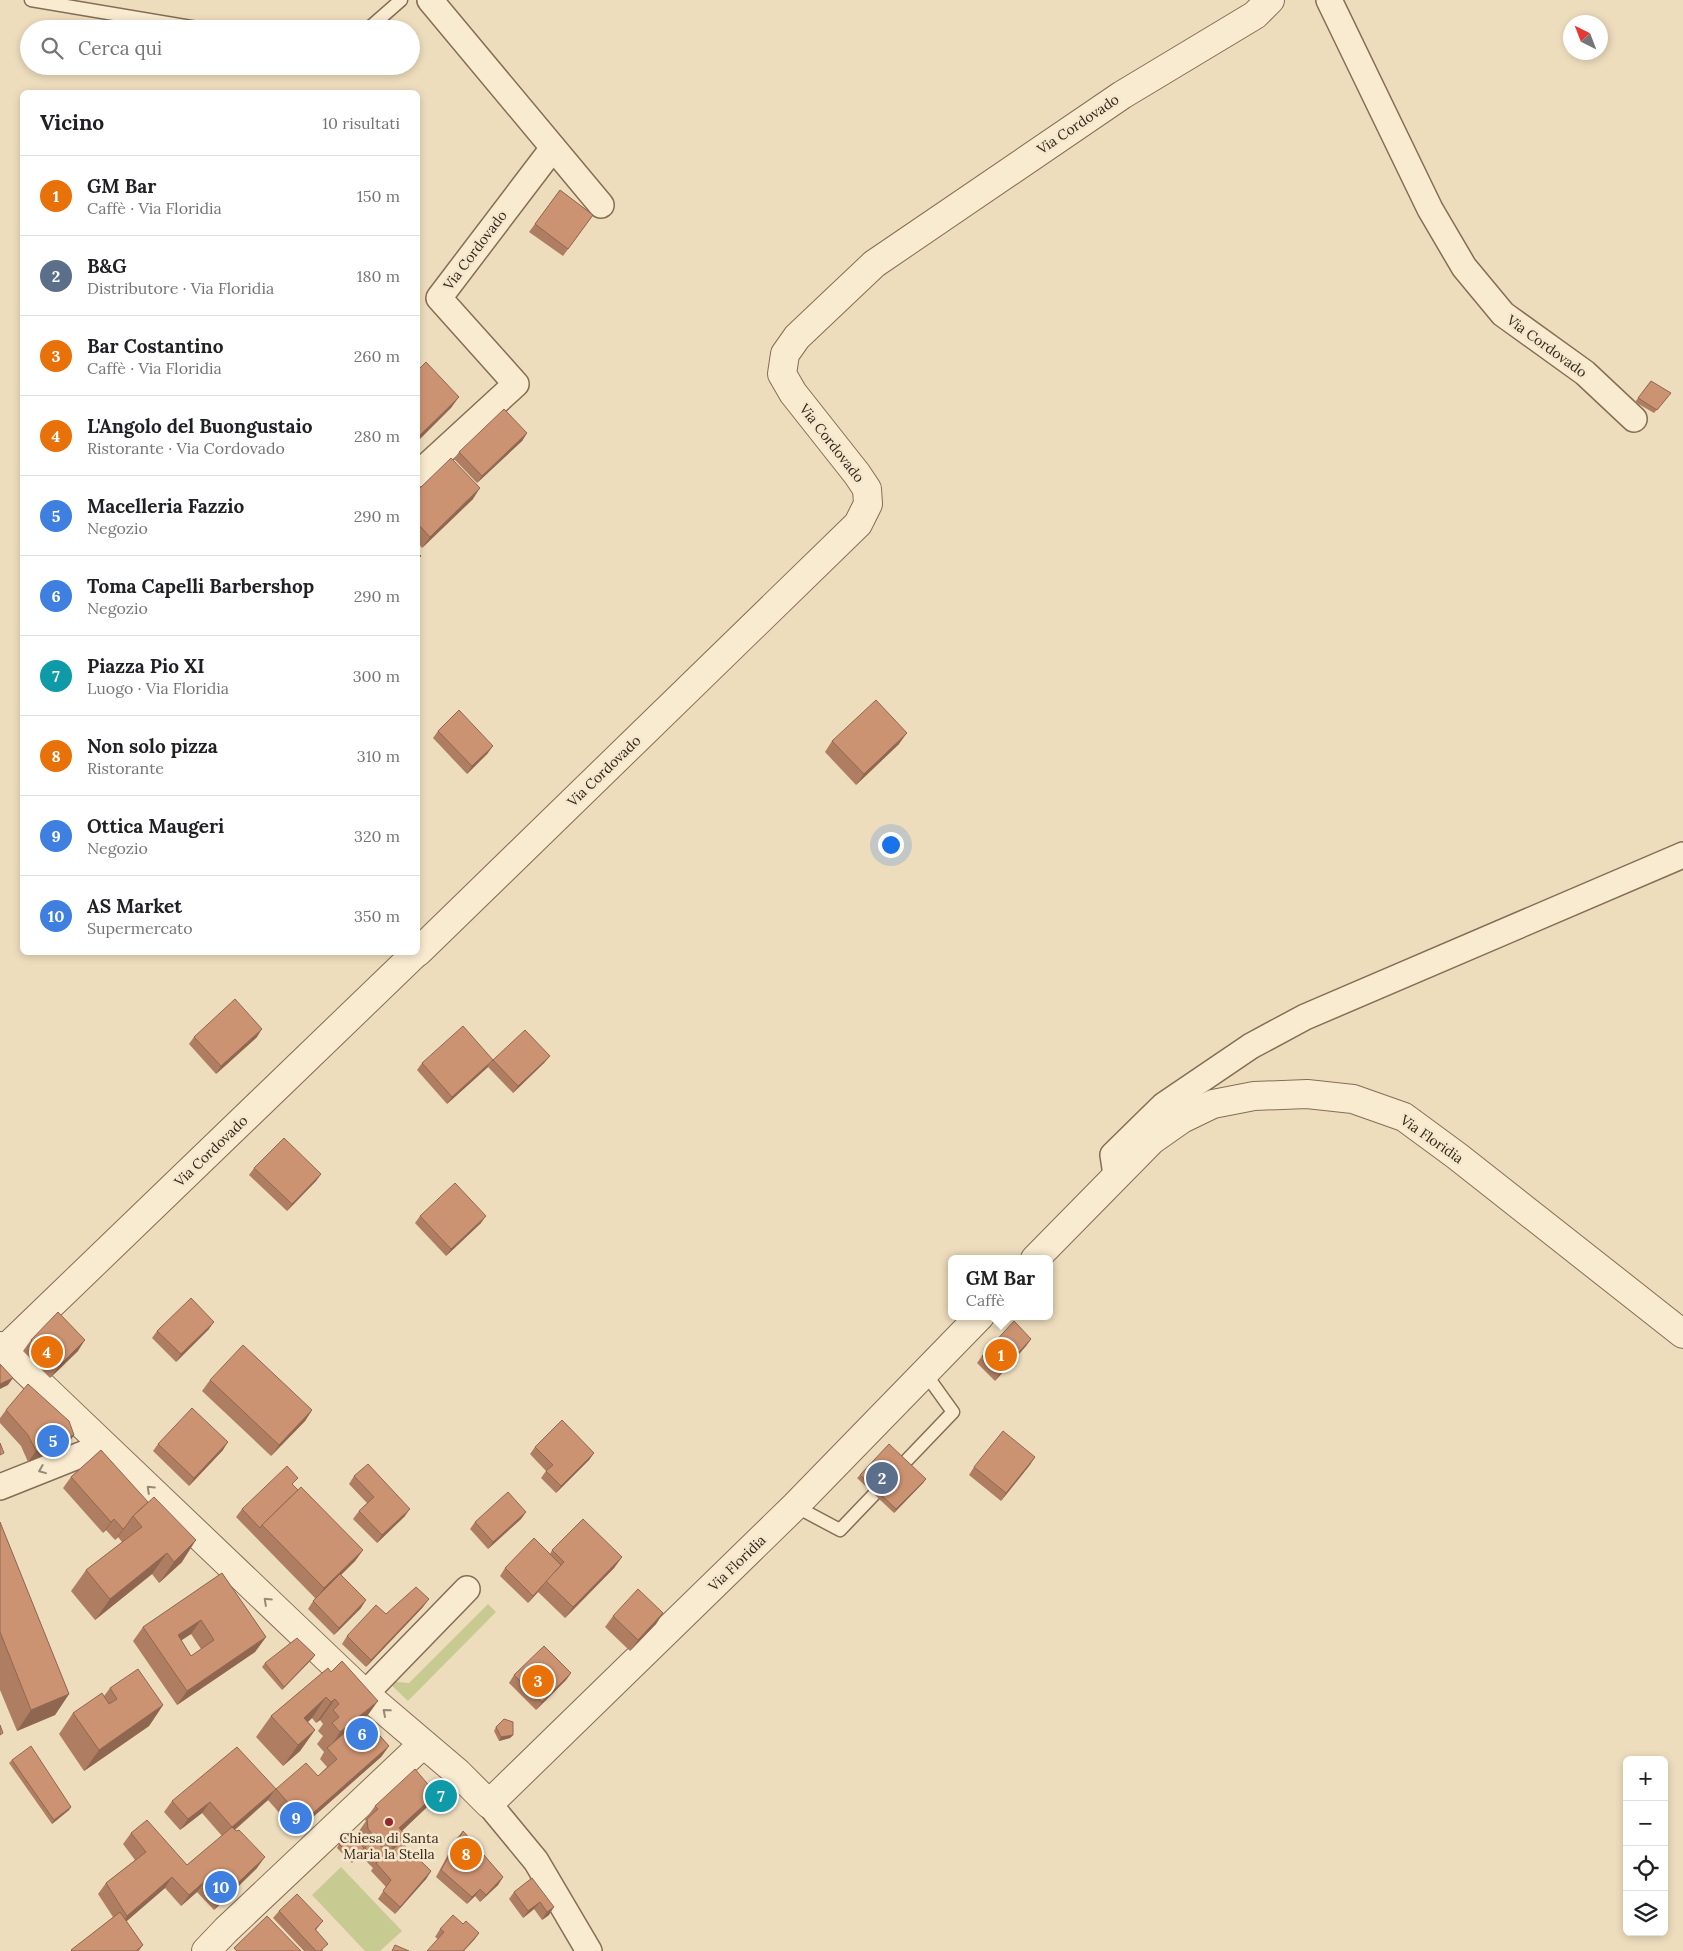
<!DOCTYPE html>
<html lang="it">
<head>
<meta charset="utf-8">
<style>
	:root { --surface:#fff; --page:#f6f6f6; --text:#202124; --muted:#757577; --line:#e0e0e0; --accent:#0b8043 }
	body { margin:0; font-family:Lora,serif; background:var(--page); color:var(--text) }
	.controls { position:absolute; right:15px; bottom:15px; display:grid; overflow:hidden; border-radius:8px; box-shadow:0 2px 8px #0003 }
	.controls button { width:45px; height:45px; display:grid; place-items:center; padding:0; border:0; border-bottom:1px solid var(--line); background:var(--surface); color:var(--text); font:25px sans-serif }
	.compass { position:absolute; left:1563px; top:15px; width:45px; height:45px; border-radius:50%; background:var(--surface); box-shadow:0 2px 8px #0003; rotate:318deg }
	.you { position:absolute; left:890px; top:844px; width:18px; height:18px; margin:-12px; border:4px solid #fff; border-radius:50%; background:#1a73e8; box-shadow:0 0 0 8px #1a73e833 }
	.badge { display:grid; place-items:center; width:32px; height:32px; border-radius:50%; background:var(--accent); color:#fff; font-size:16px; font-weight:700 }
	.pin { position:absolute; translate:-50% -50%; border:2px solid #fff; box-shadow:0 1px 5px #0006 }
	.popup { position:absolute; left:948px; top:1255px; width:105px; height:65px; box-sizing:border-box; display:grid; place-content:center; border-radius:8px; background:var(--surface); filter:drop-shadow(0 1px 4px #0005); font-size:16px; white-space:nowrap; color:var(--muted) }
	.popup b { font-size:19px; color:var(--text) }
	.popup::after { content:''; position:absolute; left:50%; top:100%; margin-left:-10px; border:10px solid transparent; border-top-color:var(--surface) }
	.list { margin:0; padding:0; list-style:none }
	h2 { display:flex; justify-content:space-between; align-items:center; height:65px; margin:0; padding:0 20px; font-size:21px }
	h2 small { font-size:16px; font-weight:400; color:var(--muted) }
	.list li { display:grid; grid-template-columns:32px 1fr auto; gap:15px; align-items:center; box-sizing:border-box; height:80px; padding:0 20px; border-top:1px solid var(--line) }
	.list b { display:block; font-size:19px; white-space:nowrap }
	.list p { margin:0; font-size:16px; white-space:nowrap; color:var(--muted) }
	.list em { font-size:16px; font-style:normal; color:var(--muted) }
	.icon { flex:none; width:28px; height:28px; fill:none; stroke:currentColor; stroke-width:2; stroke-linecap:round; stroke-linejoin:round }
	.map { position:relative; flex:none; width:1683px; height:1951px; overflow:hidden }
	.search { position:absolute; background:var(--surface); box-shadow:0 2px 8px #0003; left:20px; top:20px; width:400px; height:55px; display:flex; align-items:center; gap:12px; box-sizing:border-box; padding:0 18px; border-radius:28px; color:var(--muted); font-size:19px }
	.panel { position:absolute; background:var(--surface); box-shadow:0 2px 8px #0003; left:20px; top:90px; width:400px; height:865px; border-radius:8px }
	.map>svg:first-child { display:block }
</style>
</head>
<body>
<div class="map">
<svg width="1683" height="1951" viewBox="0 0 1683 1951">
	<rect width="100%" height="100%" fill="#eeddbd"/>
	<!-- green -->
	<g fill="#c7cb91">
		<polygon points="488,1604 496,1612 408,1701 387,1681 409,1683"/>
		<polygon points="341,1867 402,1931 380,1951 365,1951 312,1895"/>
	</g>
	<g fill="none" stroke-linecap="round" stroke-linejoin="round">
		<!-- service casing -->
		<g stroke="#856d56" stroke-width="15">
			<g id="service">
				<polyline points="31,0 203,29"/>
				<polyline points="368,29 401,0"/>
				<polyline points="795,1506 840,1530 953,1412 925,1373"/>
			</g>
		</g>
		<!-- minor casing -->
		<g stroke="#856d56" stroke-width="28">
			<g id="minor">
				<polyline points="430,0 601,205"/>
				<polyline points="1329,0 1430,209 1464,267 1503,314 1585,373 1634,419"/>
				<polyline points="418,474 516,384 439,298 553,148"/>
				<polyline points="1116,1175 1113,1155 1164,1105 1251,1046 1305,1017 1683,855"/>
				<polyline points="0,1487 103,1446"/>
				<polyline points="365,1694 467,1589"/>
				<polyline points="489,1804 536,1861 589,1951"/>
			</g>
		</g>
		<!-- tertiary casing -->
		<g stroke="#856d56" stroke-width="30">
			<g id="tertiary">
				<polyline points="418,952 858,524 868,504 867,489 857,474 793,393 782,374 785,354 797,337 874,264 1122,95 1255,15 1270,0"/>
				<polyline points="1035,1259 1152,1140 1182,1119 1213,1104 1254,1096 1307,1094 1353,1099 1404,1117 1457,1156 1683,1334"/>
				<polyline points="0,1346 365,1694 458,1773 489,1804 795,1506 980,1316"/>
				<polyline points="4,1350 417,952"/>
				<polyline points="206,1951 226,1930 423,1744"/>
			</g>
		</g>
		<!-- service -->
		<use href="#service" stroke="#f9ebd0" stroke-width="12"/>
		<!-- minor -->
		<use href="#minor" stroke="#f9ebd0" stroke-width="25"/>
		<!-- tertiary -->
		<use href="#tertiary" stroke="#f9ebd0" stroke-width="28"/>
	</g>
	<!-- wall -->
	<g fill="#af7e62" fill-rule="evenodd">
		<polygon points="560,190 593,215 563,256 529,232"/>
		<polygon points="1651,381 1668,397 1654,413 1635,402"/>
		<polygon points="527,433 522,441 477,483 454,459 459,452"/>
		<polygon points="418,490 473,499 422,548 418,543"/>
		<polygon points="438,731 488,753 467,774 433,738"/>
		<polygon points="832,741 899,744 856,785 825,752"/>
		<polygon points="194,1037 257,1037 216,1074 189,1044"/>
		<polygon points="550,1056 544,1063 513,1093 488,1067 493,1060"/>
		<polygon points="422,1063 488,1067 447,1104 417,1070"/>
		<polygon points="254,1168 321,1174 316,1181 287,1211 249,1175"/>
		<polygon points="420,1216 481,1223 446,1256 415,1223"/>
		<polygon points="209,1329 176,1362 152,1338 157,1331"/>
		<polygon points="1031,1339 1026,1346 995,1381 977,1363 982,1356"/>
		<polygon points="31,1340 78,1351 50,1378 23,1351"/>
		<polygon points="210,1380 312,1410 305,1421 271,1456 202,1391"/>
		<polygon points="6,1410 74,1435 66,1446 28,1462 21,1446 0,1423 0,1418"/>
		<polygon points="158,1444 223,1450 189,1486 153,1451"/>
		<polygon points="535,1447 594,1453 589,1460 556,1493 541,1478 546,1471 530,1454"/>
		<polygon points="101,1450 182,1562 159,1583 152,1574 95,1620 71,1591 86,1570 122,1542 118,1537 115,1540 106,1530 103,1533 63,1488 71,1477"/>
		<polygon points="1035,1457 1001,1501 969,1475 974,1467"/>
		<polygon points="860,1475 926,1479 923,1483 894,1513 857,1478"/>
		<polygon points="354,1476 405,1516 377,1543 353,1519 359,1511 367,1503 349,1484"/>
		<polygon points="293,1486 363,1550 355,1561 341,1575 361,1608 334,1635 308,1609 315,1598 236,1517 242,1509"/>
		<polygon points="526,1512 521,1519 488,1549 470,1529 475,1522"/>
		<polygon points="0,1522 69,1694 55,1715 17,1731 0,1690"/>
		<polygon points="552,1550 622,1557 614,1568 565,1618 538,1592 528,1603 500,1576 505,1568 550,1554"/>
		<path d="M222 1573 266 1637 255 1652 177 1705 133 1641 143 1627ZM191 1634 201 1649 191 1656 181 1640Z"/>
		<polygon points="423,1607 366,1667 342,1644 347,1636"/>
		<polygon points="663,1613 656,1624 630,1651 605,1627 613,1616"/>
		<polygon points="315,1655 312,1659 282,1690 262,1667 265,1663"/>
		<polygon points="328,1668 365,1719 389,1746 381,1757 296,1832 268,1800 276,1789 318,1776 327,1767 320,1759 324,1752 317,1744 323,1736 318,1731 323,1724 320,1720 316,1723 312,1718 308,1722 315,1730 300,1751 283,1766 256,1737 271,1716"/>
		<polygon points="571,1673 566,1680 536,1710 509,1683 514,1675"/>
		<polygon points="110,1688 163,1705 149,1726 84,1771 59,1734 73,1713 104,1696"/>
		<polygon points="496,1727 513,1735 510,1738 499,1741 494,1731"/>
		<polygon points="12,1760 71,1807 69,1810 52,1824 9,1763"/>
		<polygon points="276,1789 268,1800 235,1830 257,1868 214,1910 197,1892 181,1906 165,1888 126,1921 143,1945 139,1951 71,1951 113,1917 98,1894 106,1883 135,1860 123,1844 131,1833 187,1865 222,1836 202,1813 180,1830 164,1812 172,1801"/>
		<polygon points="436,1794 426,1808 402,1831 406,1835 401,1842 431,1871 426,1879 395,1914 378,1899 386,1887 371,1871 373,1868 360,1855 352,1863 337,1848 339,1844 358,1842 357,1834 366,1821 365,1820 375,1806"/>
		<polygon points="463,1831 503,1877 498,1885 480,1902 475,1896 467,1904 436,1877 457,1838"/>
		<polygon points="532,1878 549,1915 542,1920 534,1909 523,1918 509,1899 514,1892"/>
		<polygon points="279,1911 323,1921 316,1930 323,1951 304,1951 273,1918"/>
		<polygon points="463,1924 479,1933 474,1940 438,1939 435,1937 440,1929"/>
	</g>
	<!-- shaded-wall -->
	<g fill="#8f6750">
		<polygon points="459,397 451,408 418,441 418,437"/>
		<polygon points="527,433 522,441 477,483 482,476"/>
		<polygon points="480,488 473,499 422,548 430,537"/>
		<polygon points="907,733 899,744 856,785 864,774"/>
		<polygon points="493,746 488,753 467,774 472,766"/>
		<polygon points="262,1029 257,1037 216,1074 221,1066"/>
		<polygon points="550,1056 544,1063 513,1093 518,1086"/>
		<polygon points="493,1060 488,1067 447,1104 452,1097"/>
		<polygon points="321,1174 316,1181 287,1211 292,1204"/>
		<polygon points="486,1216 481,1223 446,1256 451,1249"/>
		<polygon points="214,1322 209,1329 176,1362 181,1354"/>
		<polygon points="1031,1339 1026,1346 995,1381 1000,1373"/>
		<polygon points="85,1340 78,1351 50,1378 58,1367"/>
		<polygon points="13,1378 8,1385 0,1389 0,1384"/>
		<polygon points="312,1410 305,1421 271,1456 279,1445"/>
		<polygon points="74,1435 66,1446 28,1462 36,1451"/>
		<polygon points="228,1442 223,1450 189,1486 194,1478"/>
		<polygon points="594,1453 589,1460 556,1493 561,1486"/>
		<polygon points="1035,1457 1030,1465 1001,1501 1006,1493"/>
		<polygon points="926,1479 923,1483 894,1513 896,1509"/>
		<polygon points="410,1509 405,1516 377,1543 382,1535"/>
		<polygon points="526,1512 521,1519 488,1549 493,1542"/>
		<polygon points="114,1519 106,1530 103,1533 111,1522"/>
		<polygon points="126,1526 118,1537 115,1540 123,1529"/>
		<polygon points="196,1540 182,1562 159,1583 174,1562"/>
		<polygon points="363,1550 355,1561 316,1599 324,1588"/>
		<polygon points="167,1553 152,1574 95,1620 110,1599"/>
		<polygon points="622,1557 614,1568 565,1618 573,1607"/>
		<polygon points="543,1586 538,1592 528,1603 533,1596"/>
		<polygon points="429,1599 423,1607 366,1667 371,1660"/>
		<polygon points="366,1600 361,1608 334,1635 339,1628"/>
		<polygon points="663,1613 656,1624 630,1651 638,1640"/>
		<polygon points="201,1620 191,1634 167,1650 178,1635"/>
		<polygon points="266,1637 255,1652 177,1705 187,1691"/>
		<polygon points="315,1655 312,1659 282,1690 284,1687"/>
		<polygon points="571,1673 566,1680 536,1710 542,1702"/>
		<polygon points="69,1694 55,1715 17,1731 31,1710"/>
		<polygon points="326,1697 312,1718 291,1737 304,1718"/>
		<polygon points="335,1699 320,1720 316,1723 331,1702"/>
		<polygon points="378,1701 363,1722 329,1749 340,1732"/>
		<polygon points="163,1705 149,1726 84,1771 99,1750"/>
		<polygon points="315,1730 300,1751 283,1766 298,1745"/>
		<polygon points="513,1735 510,1738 499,1741 501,1737"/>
		<polygon points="389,1746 381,1757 296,1832 304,1821"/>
		<polygon points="276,1789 268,1800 225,1838 232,1827"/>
		<polygon points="436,1794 426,1808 389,1843 399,1828"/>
		<polygon points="210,1802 202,1813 180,1830 188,1819"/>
		<polygon points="71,1807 69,1810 52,1824 54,1820"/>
		<polygon points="373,1835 383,1836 373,1850 365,1848"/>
		<polygon points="406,1835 396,1850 383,1862 393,1847"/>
		<polygon points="265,1857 257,1868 214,1910 221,1899"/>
		<polygon points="431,1871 426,1879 395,1914 400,1907"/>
		<polygon points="172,1877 165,1888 120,1927 127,1916"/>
		<polygon points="503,1877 498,1885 480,1902 486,1895"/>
		<polygon points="205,1881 197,1892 181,1906 189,1895"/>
		<polygon points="480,1889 475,1896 467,1904 472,1897"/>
		<polygon points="540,1902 534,1909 523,1918 528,1911"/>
		<polygon points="554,1907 549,1915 542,1920 547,1912"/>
		<polygon points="479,1933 474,1940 464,1951 463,1951"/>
	</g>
	<!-- building -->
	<g fill="#cc9372" stroke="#8f6750" fill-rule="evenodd">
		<polygon points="560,190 593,215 568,249 535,224"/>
		<polygon points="426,362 459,397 418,437 418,370"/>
		<polygon points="1651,381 1671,393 1657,410 1638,398"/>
		<polygon points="504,409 527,433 482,476 459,452"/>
		<polygon points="451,458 480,488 430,537 418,524 418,490"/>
		<polygon points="418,553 421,556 418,559"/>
		<polygon points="876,700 907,733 864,774 832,741"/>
		<polygon points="459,710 493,746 472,766 438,731"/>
		<polygon points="235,999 262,1029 221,1066 194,1037"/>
		<polygon points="463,1026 493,1060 452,1097 422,1063"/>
		<polygon points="525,1030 550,1056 518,1086 493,1060"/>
		<polygon points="284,1138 321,1174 292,1204 254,1168"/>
		<polygon points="455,1183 486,1216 451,1249 420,1216"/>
		<polygon points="191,1298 214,1322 181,1354 157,1331"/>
		<polygon points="58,1312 85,1340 58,1367 31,1340"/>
		<polygon points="1014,1321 1031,1339 1000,1373 982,1356"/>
		<polygon points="243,1345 312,1410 279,1445 210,1380"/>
		<polygon points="0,1364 13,1378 0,1384"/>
		<polygon points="28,1384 69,1421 74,1435 36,1451 28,1435 6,1410"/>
		<polygon points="192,1408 228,1442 194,1478 158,1444"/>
		<polygon points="562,1420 594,1453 561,1486 546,1471 553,1465 535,1447"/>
		<polygon points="1003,1431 1035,1457 1006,1493 974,1467"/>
		<polygon points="0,1443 4,1453 0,1455"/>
		<polygon points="889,1444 926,1479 896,1509 860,1475"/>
		<polygon points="101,1450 148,1502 133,1516 126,1526 123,1529 114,1519 111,1522 71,1477"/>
		<polygon points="368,1464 410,1509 382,1535 359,1511 374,1497 354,1476"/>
		<polygon points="287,1466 298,1478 292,1484 298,1490 262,1525 260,1528 242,1509"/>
		<polygon points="301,1487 363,1550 324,1588 262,1525"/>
		<polygon points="508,1492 526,1512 493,1542 475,1522"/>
		<polygon points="154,1497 196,1540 174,1562 167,1553 110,1599 86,1570 142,1527 133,1516"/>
		<polygon points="583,1519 622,1557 573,1607 546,1581 564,1562 552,1550"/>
		<polygon points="0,1522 69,1694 31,1710 0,1632"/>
		<polygon points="534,1538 561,1565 533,1596 505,1568"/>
		<path d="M222 1573 266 1637 187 1691 143 1627ZM201 1620 214 1640 191 1656 178 1635Z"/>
		<polygon points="340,1574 366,1600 339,1628 313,1601"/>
		<polygon points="416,1587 429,1599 371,1660 347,1636 376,1605 386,1614"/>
		<polygon points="638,1589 663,1613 638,1640 613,1616"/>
		<polygon points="297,1638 315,1655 284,1687 265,1663"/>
		<polygon points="544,1646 571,1673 542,1702 514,1675"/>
		<polygon points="342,1661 378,1701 340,1732 332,1723 339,1717 333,1710 339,1704 335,1699 331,1702 326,1697 304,1718 315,1730 298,1745 271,1716 328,1668 331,1672"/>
		<polygon points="138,1669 163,1705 99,1750 73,1713 102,1693 109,1704 117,1699 110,1688"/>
		<polygon points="363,1717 389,1746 304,1821 276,1789 306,1763 318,1776 337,1759 327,1748"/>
		<polygon points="504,1719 513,1722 513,1735 501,1737 496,1727"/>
		<polygon points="0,1725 3,1733 0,1735"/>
		<polygon points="31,1746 71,1807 54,1820 12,1760"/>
		<polygon points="237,1747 276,1789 232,1827 210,1802 188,1819 172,1801"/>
		<polygon points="415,1769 436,1794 399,1828 406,1835 393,1847 383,1836 373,1835 368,1829 367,1819 378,1809 375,1806"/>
		<polygon points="147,1820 187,1865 232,1827 236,1831 239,1830 265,1857 221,1899 205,1881 189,1895 172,1877 127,1916 106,1883 146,1852 131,1833"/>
		<polygon points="463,1831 503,1877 486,1895 480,1889 472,1897 441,1870"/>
		<polygon points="350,1834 364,1848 354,1859 339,1844"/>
		<polygon points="368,1842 378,1843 388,1854 401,1842 431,1871 400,1907 383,1891 391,1880 376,1863 379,1861 365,1848"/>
		<polygon points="532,1878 554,1907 547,1912 540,1902 528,1911 514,1892"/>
		<polygon points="297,1894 323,1921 315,1929 328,1944 320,1951 316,1951 279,1911"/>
		<polygon points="120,1912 143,1945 136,1951 72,1951 71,1950"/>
		<polygon points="453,1915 463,1924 466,1921 479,1933 463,1951 427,1951 444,1932 440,1929"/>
		<polygon points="267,1916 301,1951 237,1951 234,1948"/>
		<polygon points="395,1945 409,1951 392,1951"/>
	</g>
	<!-- one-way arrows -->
	<defs><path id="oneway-chevron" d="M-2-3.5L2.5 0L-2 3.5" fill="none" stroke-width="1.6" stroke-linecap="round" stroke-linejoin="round" transform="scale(1.25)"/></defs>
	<g stroke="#968876">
		<use href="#oneway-chevron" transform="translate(42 1470) rotate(158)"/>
		<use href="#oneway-chevron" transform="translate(150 1489) rotate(-137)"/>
		<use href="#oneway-chevron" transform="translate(267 1601) rotate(-137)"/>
		<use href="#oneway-chevron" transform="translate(386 1712) rotate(-139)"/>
	</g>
	<!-- markers -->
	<circle fill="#95262c" stroke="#f5e7cc" stroke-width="2" cx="389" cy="1822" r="5"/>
	<g text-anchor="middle" stroke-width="5" stroke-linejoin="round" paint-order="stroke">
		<!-- street labels -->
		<g font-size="14" fill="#34261b" stroke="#f5e7cc">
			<text transform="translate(1078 124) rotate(-34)" y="5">Via Cordovado</text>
			<text transform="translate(475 250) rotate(-53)" y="5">Via Cordovado</text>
			<text transform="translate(1547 346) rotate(36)" y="5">Via Cordovado</text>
			<text transform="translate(832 443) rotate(52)" y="5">Via Cordovado</text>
			<text transform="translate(604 771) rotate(-44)" y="5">Via Cordovado</text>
			<text transform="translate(1432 1139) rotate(35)" y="5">Via Floridia</text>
			<text transform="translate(211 1151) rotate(-44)" y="5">Via Cordovado</text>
			<text transform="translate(737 1563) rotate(-44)" y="5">Via Floridia</text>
		</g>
		<!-- poi labels -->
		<g font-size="14" fill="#34261b" stroke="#f5e7cc">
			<text x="389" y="1843">Chiesa di Santa<tspan x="389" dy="16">Maria la Stella</tspan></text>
		</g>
	</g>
</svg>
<div class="controls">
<button>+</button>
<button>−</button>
<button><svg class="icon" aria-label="locate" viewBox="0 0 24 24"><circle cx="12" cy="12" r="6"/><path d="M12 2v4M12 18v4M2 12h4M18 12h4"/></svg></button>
<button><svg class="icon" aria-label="layers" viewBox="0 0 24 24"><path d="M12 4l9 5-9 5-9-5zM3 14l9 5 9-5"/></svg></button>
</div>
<svg class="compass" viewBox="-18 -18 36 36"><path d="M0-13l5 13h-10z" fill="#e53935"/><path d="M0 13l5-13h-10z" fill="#757577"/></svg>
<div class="you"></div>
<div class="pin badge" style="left:1001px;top:1355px;background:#e8710a">1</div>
<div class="popup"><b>GM Bar</b>Caffè</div>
<div class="pin badge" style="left:882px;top:1478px;background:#5c6f8a">2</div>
<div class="pin badge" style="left:538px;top:1681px;background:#e8710a">3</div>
<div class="pin badge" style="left:47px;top:1352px;background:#e8710a">4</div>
<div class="pin badge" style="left:53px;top:1441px;background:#3f7fe0">5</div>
<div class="pin badge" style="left:362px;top:1734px;background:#3f7fe0">6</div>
<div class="pin badge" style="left:441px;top:1796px;background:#0f9aa8">7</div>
<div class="pin badge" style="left:466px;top:1854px;background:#e8710a">8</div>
<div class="pin badge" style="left:296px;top:1818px;background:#3f7fe0">9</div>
<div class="pin badge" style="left:221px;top:1887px;background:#3f7fe0">10</div>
<div class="search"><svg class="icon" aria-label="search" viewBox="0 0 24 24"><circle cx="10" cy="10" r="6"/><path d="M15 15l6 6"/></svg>Cerca qui</div>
<section class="panel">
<h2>Vicino<small>10 risultati</small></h2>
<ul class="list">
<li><span class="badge" style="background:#e8710a">1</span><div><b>GM Bar</b><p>Caffè · Via Floridia</p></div><em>150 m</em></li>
<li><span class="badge" style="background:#5c6f8a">2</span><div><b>B&amp;G</b><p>Distributore · Via Floridia</p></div><em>180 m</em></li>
<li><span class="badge" style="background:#e8710a">3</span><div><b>Bar Costantino</b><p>Caffè · Via Floridia</p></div><em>260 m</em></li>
<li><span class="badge" style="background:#e8710a">4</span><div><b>L'Angolo del Buongustaio</b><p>Ristorante · Via Cordovado</p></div><em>280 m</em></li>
<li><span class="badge" style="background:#3f7fe0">5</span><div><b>Macelleria Fazzio</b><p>Negozio</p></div><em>290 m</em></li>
<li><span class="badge" style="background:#3f7fe0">6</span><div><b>Toma Capelli Barbershop</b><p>Negozio</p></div><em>290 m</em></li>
<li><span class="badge" style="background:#0f9aa8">7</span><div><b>Piazza Pio XI</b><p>Luogo · Via Floridia</p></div><em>300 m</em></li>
<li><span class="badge" style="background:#e8710a">8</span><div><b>Non solo pizza</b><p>Ristorante</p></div><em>310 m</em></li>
<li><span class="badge" style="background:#3f7fe0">9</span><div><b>Ottica Maugeri</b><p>Negozio</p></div><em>320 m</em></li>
<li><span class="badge" style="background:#3f7fe0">10</span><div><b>AS Market</b><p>Supermercato</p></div><em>350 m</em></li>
</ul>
</section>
</div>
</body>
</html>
